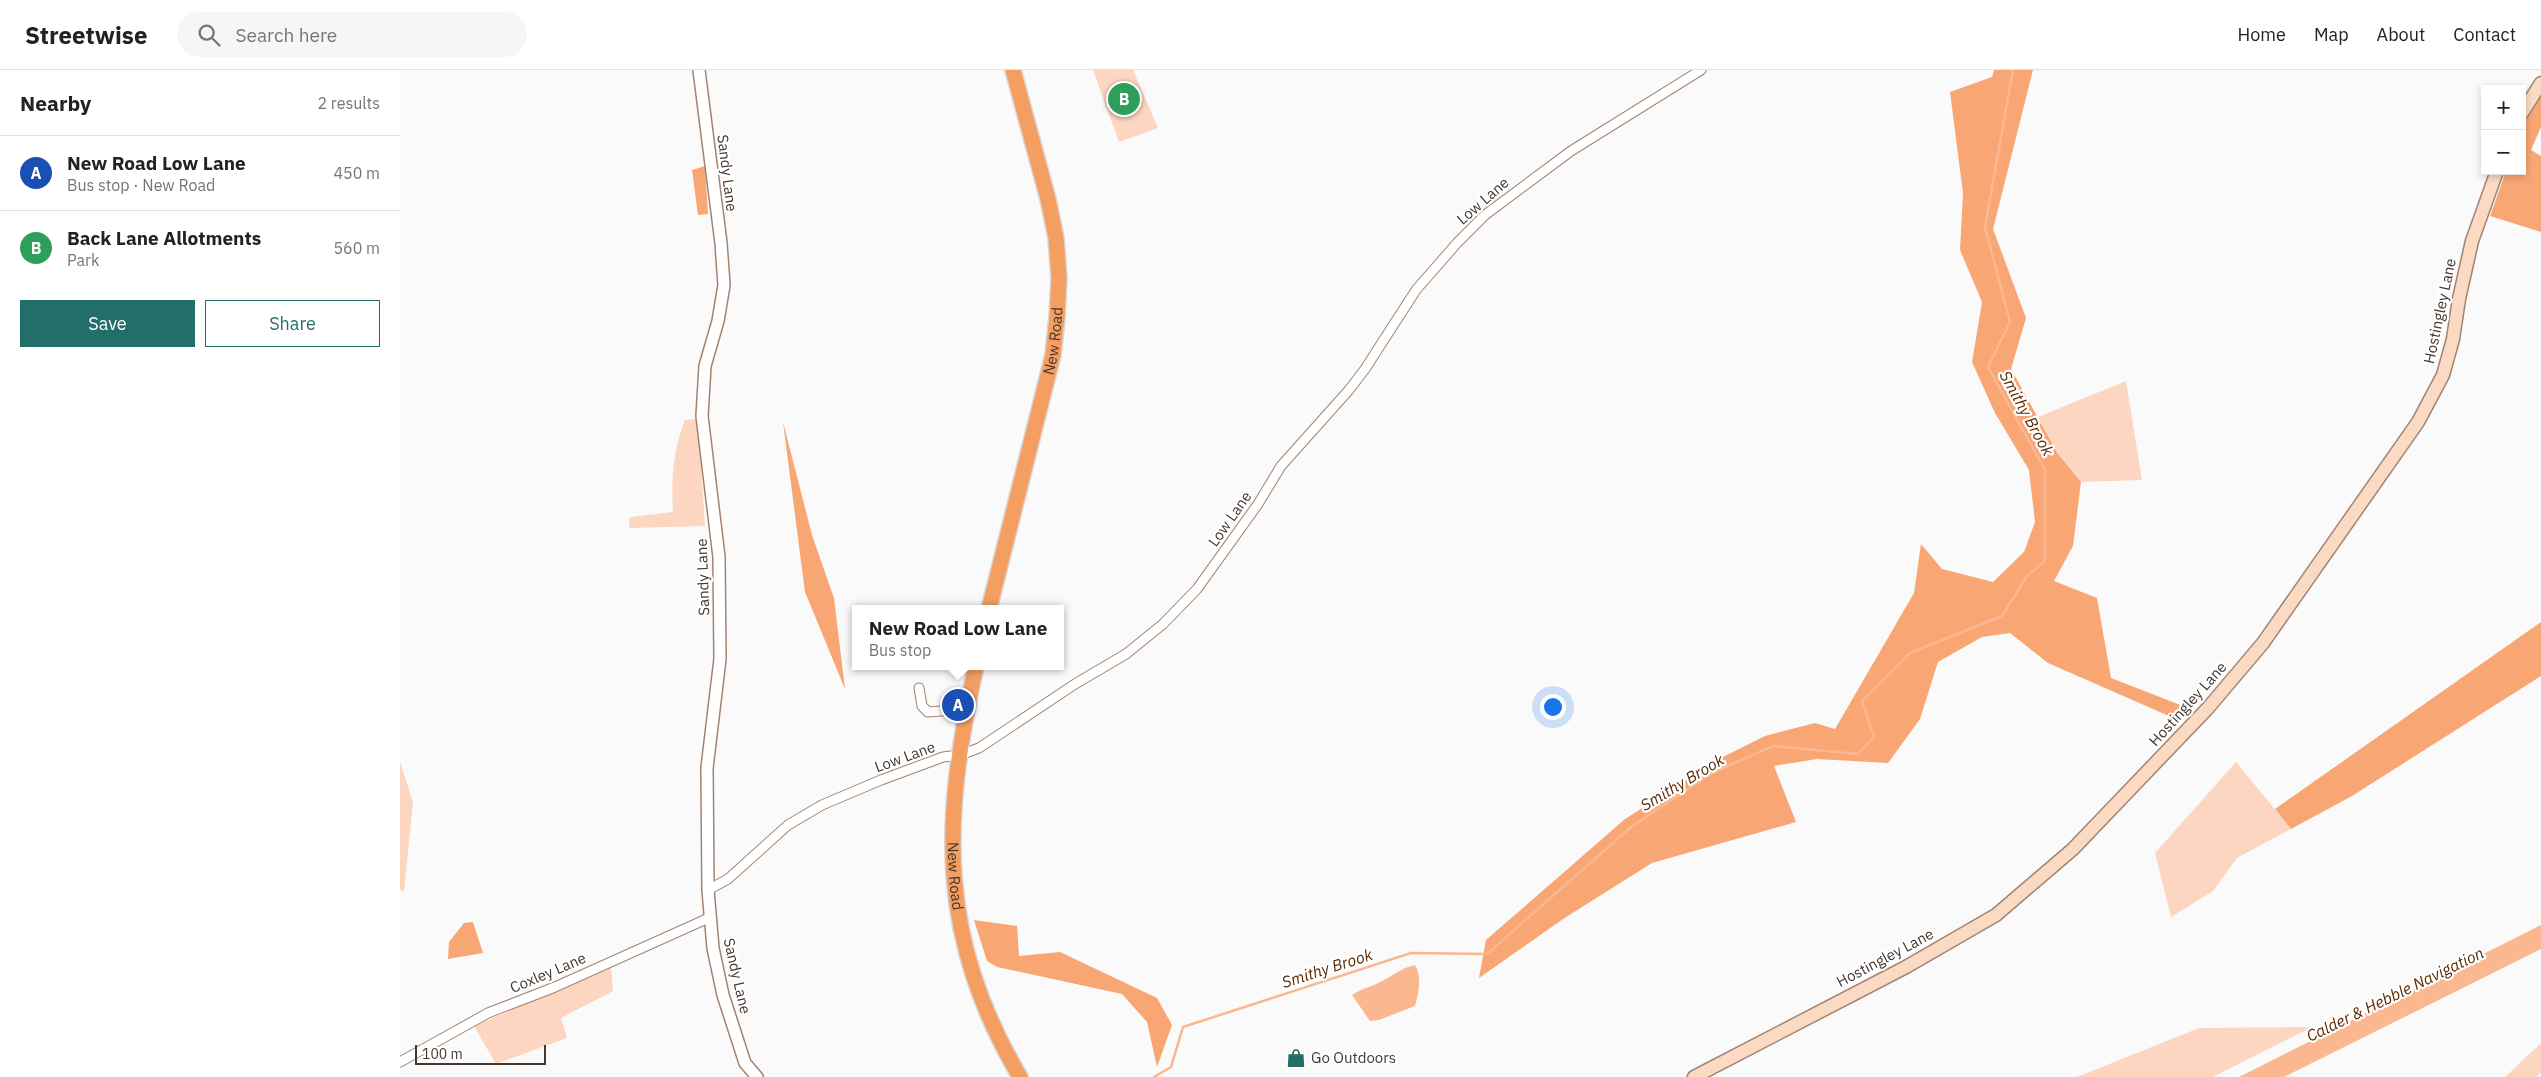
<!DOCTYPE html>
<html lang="en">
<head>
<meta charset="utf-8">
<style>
	:root { --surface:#fff; --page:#f6f6f6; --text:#222; --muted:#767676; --line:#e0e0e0; --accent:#246e6a }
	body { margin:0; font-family:"IBM Plex Sans",sans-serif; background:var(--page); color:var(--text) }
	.controls { position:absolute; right:15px; top:15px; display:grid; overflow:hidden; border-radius:0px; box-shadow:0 2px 8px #0003 }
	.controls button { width:45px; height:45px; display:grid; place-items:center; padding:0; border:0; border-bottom:1px solid var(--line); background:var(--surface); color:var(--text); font:25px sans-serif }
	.scale { position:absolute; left:15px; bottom:12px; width:131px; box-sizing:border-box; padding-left:5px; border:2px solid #43362e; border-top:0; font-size:14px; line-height:18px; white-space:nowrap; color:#43362e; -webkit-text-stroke:4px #fff; paint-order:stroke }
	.you { position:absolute; left:1152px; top:636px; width:18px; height:18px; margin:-12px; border:4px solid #fff; border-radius:50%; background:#1a73e8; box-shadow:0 0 0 8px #1a73e833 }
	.badge { display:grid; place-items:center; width:32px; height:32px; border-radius:50%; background:var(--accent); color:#fff; font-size:16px; font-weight:700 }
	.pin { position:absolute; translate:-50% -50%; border:2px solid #fff; box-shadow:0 1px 5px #0006 }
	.popup { position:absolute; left:452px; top:535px; width:212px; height:65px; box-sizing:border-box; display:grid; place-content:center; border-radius:0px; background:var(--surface); filter:drop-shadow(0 1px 4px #0005); font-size:16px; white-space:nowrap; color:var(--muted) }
	.popup b { font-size:19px; color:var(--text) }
	.popup::after { content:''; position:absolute; left:50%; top:100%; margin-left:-10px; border:10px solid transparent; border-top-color:var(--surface) }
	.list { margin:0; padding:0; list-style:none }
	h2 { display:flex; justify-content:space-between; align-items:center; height:65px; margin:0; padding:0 20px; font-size:21px }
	h2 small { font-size:16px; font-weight:400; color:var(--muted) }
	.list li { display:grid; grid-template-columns:32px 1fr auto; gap:15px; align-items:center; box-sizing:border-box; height:75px; padding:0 20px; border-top:1px solid var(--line) }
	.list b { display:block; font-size:19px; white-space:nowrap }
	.list p { margin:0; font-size:16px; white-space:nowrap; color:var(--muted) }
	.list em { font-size:16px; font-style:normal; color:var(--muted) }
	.actions { display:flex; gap:10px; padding:15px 20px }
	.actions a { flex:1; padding:11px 0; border:1px solid var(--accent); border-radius:0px; text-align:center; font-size:18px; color:var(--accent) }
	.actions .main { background:var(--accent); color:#fff }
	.icon { flex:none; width:28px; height:28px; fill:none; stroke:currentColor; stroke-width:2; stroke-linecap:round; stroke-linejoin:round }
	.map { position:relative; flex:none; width:2141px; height:1007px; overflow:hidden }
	header { display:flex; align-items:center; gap:30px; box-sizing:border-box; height:70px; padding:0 25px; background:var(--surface); border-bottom:1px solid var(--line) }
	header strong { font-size:24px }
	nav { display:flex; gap:28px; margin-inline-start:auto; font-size:18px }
	.search { width:350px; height:45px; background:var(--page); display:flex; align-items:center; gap:12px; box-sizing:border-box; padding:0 18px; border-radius:28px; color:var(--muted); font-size:19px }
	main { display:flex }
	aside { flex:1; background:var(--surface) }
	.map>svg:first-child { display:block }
</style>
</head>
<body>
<header>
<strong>Streetwise</strong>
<div class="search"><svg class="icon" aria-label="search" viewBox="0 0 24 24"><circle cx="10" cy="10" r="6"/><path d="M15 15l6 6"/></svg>Search here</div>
<nav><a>Home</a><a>Map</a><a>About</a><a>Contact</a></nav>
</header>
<main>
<aside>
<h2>Nearby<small>2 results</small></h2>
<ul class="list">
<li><span class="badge" style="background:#1a4fb4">A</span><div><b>New Road Low Lane</b><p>Bus stop · New Road</p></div><em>450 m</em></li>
<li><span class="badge" style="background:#2e9e5b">B</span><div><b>Back Lane Allotments</b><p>Park</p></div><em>560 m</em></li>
</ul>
<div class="actions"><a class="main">Save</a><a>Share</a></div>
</aside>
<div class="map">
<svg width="2141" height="1007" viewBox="0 0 2141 1007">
	<rect width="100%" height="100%" fill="#fafafa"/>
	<!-- green -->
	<g fill="#fcd6c0">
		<polygon points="693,0 733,0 758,58 719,72"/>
		<polygon points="1726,311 1742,410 1681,412 1658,384 1638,347"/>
		<path d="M298 349 305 456 229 458 230 447 273 442C271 409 273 380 285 350Z"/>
		<polygon points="0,692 13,732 4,822 0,820"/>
		<polygon points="1836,692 1891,759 1837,788 1813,821 1771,847 1755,783"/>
		<polygon points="211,897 213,921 161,948 167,968 96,994 74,956"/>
		<polygon points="1912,957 1813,1007 1677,1007 1799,958"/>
		<polygon points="2141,973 2141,1003 2136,1007 2105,1007"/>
	</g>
	<!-- forest -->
	<g fill="#f8a674">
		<polygon points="1594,0 1633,0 1593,159 1626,248 1611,299 1658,384 1681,412 1673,476 1654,511 1697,528 1711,608 1788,638 1769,646 1648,593 1610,563 1582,567 1538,592 1520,649 1488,693 1417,689 1374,696 1396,752 1252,793 1163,849 1079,908 1086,870 1225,749 1315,691 1365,666 1415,653 1435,659 1514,523 1521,474 1542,499 1593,512 1624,482 1635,452 1629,400 1595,343 1572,292 1582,232 1560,180 1563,123 1550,22 1592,7"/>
		<polygon points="2141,25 2141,57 2131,80 2141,86 2141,162 2090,146 2106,101 2122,101 2122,55"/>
		<polygon points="305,96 308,144 298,145 292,100"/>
		<polygon points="383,352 412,465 434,528 445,619 405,522"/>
		<polygon points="2141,552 2141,606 1952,726 1891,759 1875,739"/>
		<polygon points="574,850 617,856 619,886 660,882 757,928 772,955 757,997 747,952 722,924 597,897 587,891"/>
		<polygon points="73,852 83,883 48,889 49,872 64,853"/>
	</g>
	<!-- water -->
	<g fill="#fab790">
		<polygon points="2141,855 2141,879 1884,1007 1839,1007"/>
		<path d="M1015 895C1022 907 1019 922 1015 936L979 950 970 951 952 925C962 918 972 917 982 911 995 905 999 899 1015 895Z"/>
	</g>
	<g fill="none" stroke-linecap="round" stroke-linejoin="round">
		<!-- stream -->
		<polyline stroke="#fab790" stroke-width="2.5" points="754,1007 771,997 783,957 1011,883 1087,884 1231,757 1312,703 1373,676 1458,684 1474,667 1462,631 1510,583 1602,546 1627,506 1645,491 1645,400 1588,297 1610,252 1585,157 1613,0"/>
		<!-- minor casing -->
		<g stroke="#a28371" stroke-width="11">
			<g id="minor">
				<polyline points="519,618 522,636 528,642 567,639"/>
				<polyline points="308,820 328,809 388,755 422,735 481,710 543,687 560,685 579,678 675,614 726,584 763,554 797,519 858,434 881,396 949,320 965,299 1016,220 1057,173 1085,145 1171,81 1301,0"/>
				<polyline points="0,992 88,943 155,917 311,847"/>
			</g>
		</g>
		<!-- tertiary casing -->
		<g stroke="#a28371" stroke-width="14">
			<polyline id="tertiary" points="299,0 321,173 324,215 318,251 305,296 302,346 319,487 320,589 307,698 308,820 313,878 323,925 345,993 357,1007"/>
		</g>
		<!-- secondary casing -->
		<g stroke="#a28371" stroke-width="15">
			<g id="secondary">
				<polyline points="2122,43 2141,13"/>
				<polyline points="1294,1007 1506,897 1596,845 1673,779 1808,638 1863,573 2018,352 2043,305 2053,269 2059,229 2072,171 2097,101"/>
			</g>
		</g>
		<!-- trunk casing -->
		<g stroke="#d9d7d5" stroke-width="18">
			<g id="trunk">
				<path id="s1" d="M589 539 653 285 657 247 659 208 656 168 648 129 613 0"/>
				<path id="s2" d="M576 596C542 751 537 866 620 1007"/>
			</g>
		</g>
		<!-- minor -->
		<use href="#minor" stroke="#fff" stroke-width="9"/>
		<!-- tertiary -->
		<use href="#tertiary" stroke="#fff" stroke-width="11"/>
		<!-- secondary -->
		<use href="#secondary" stroke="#fbdac4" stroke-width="12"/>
		<!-- trunk -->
		<use href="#trunk" stroke="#f49e62" stroke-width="15"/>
	</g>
	<!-- icons -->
	<defs>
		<g id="shop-bare" transform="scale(1.5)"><path d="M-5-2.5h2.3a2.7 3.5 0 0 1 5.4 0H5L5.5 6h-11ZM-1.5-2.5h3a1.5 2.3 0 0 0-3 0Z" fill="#246e6a" stroke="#fff" stroke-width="2.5" paint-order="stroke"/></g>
	</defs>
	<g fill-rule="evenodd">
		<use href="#shop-bare" x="896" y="988"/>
	</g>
	<g text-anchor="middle" stroke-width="4.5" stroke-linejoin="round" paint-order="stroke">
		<!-- street labels -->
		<g font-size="15" fill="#43362e" stroke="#fff">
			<text transform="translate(327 103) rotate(83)" y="5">Sandy Lane</text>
			<text transform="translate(1083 131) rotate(-41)" y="5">Low Lane</text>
			<text transform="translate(2040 241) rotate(-78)" y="5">Hostingley Lane</text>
			<text dy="5" stroke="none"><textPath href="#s1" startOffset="276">New Road</textPath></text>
			<text transform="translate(830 449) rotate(-55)" y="5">Low Lane</text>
			<text transform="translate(303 507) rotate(-92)" y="5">Sandy Lane</text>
			<text transform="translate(1788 634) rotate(-48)" y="5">Hostingley Lane</text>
			<text transform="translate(505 687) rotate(-20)" y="5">Low Lane</text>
			<text dy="5" stroke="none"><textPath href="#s2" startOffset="212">New Road</textPath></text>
			<text transform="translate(1485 888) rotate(-28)" y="5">Hostingley Lane</text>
			<text transform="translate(148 903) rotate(-23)" y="5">Coxley Lane</text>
			<text transform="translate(337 906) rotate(77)" y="5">Sandy Lane</text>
		</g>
		<!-- poi labels -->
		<g font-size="15" fill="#43362e" stroke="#fff" text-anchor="start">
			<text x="911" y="993">Go Outdoors</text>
		</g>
		<!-- water labels -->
		<g font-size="16" font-style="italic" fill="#5b2800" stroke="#fff">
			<text transform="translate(1627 343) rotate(61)" y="6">Smithy Brook</text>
			<text transform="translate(1282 712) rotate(-31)" y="6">Smithy Brook</text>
			<text transform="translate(927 898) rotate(-18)" y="6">Smithy Brook</text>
			<text transform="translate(1995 924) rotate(-26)" y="6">Calder &amp; Hebble Navigation</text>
		</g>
	</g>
</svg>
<div class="controls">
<button>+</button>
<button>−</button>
</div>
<div class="scale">100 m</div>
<div class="you"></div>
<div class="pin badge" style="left:558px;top:635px;background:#1a4fb4">A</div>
<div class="popup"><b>New Road Low Lane</b>Bus stop</div>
<div class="pin badge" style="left:724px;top:29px;background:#2e9e5b">B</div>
</div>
</main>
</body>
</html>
